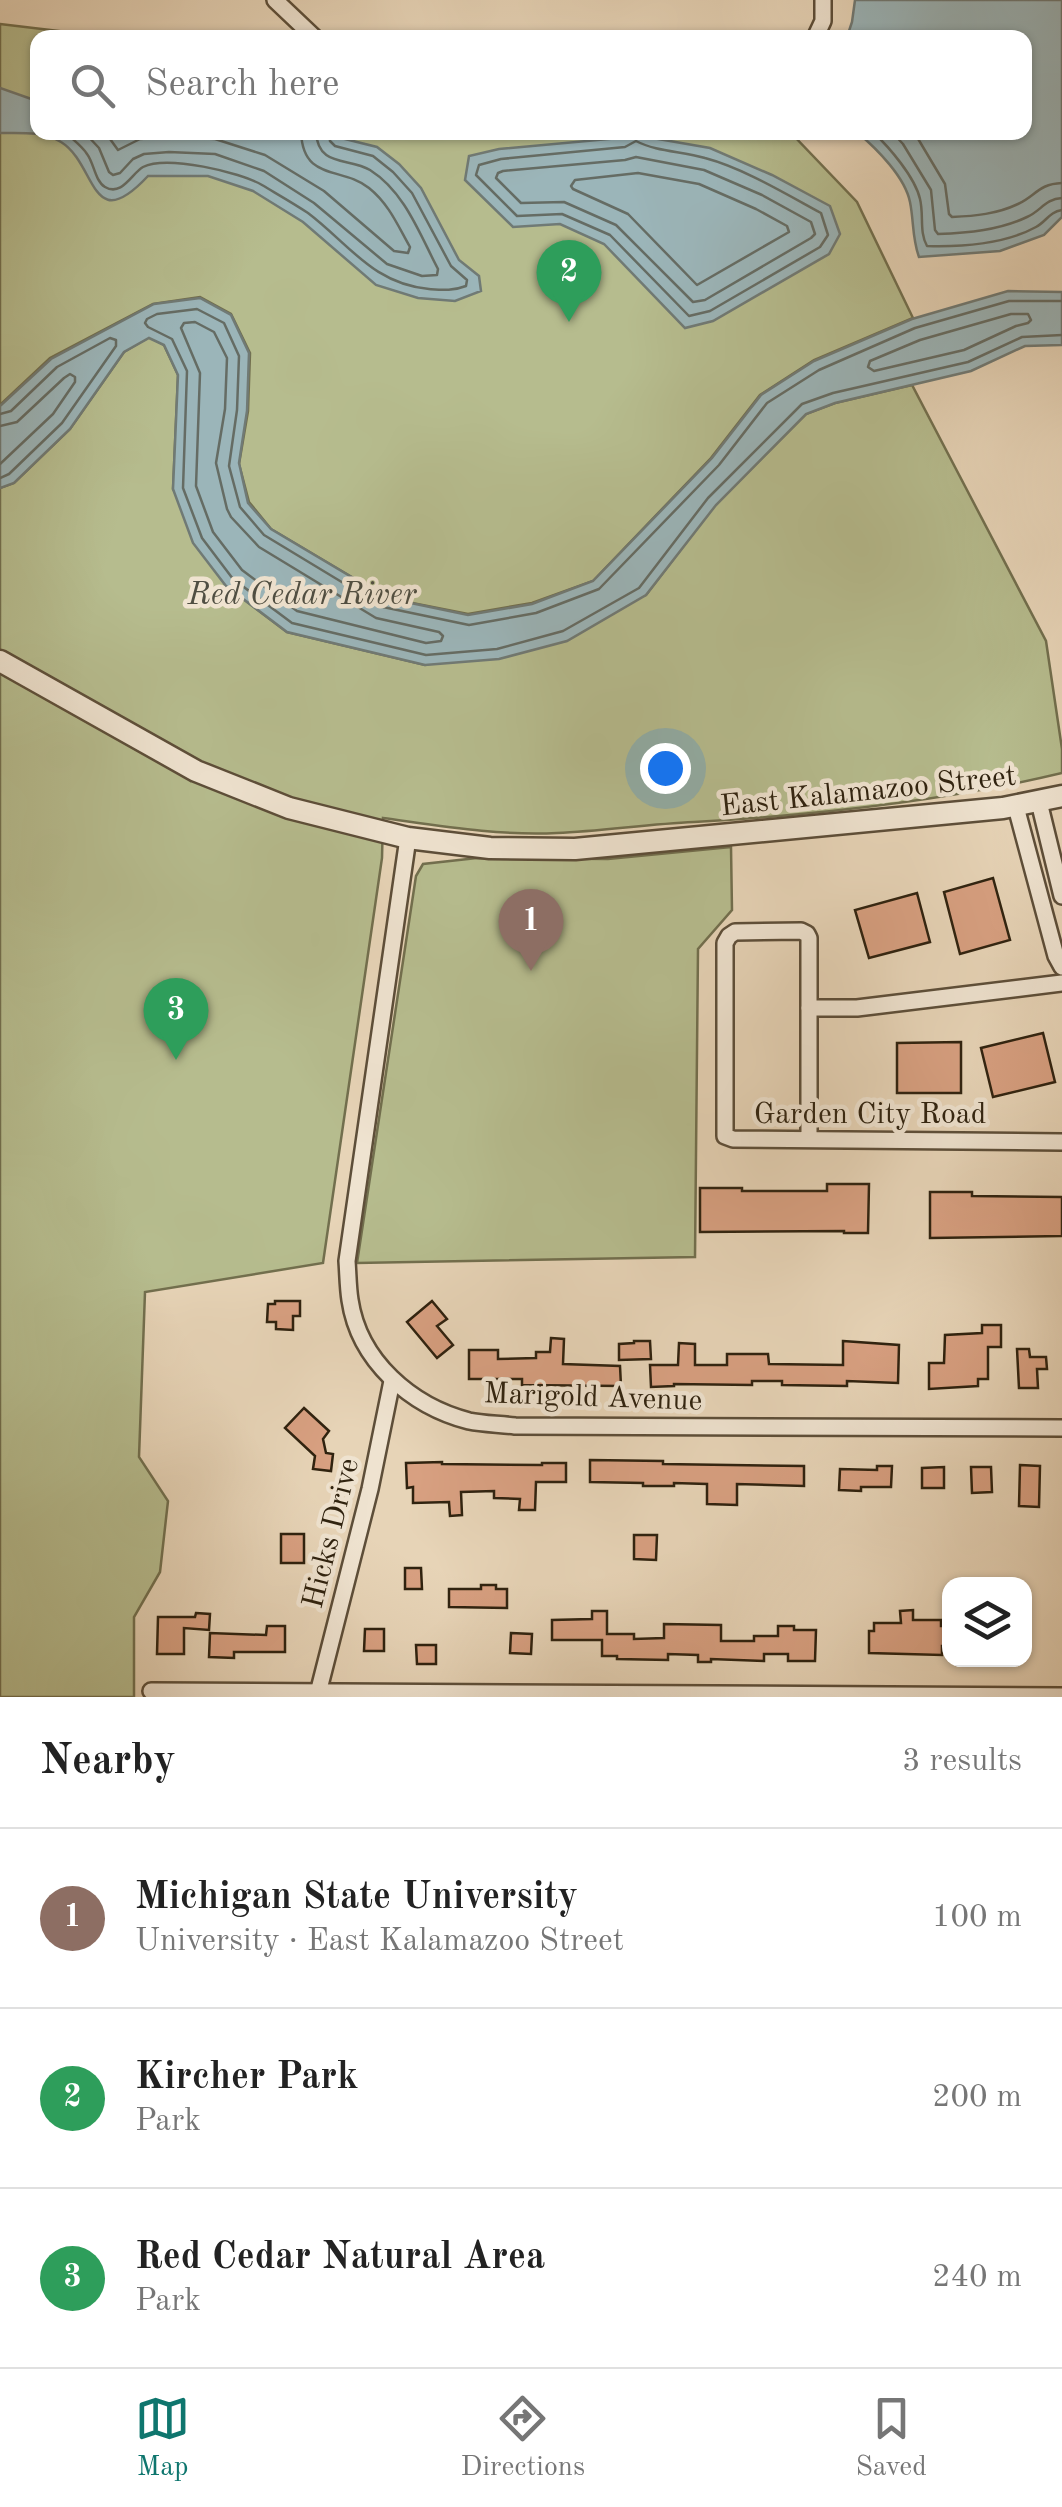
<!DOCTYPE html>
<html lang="en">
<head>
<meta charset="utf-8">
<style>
	:root { --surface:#fff; --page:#f6f6f6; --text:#222; --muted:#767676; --line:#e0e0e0; --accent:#0f766e }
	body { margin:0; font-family:"Old Standard TT",serif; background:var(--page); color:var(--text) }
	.controls { position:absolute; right:30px; bottom:30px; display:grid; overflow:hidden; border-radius:20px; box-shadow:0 2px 8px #0004 }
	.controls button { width:90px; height:90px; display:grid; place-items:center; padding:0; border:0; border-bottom:2px solid var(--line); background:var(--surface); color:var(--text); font:50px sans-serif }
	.you { position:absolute; left:665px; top:768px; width:35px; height:35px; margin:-25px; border:8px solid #fff; border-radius:50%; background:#1a73e8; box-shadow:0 0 0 15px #1a73e833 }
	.badge { display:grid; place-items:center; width:65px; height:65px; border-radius:50%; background:var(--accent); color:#fff; font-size:32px; font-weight:700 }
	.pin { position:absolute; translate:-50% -82px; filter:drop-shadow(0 2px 5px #0008) }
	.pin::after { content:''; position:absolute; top:52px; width:35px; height:30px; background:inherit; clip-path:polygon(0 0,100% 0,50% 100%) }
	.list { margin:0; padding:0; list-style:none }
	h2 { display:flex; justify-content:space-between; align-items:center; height:130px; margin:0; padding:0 40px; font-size:42px }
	h2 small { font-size:32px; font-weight:400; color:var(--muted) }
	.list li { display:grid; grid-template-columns:65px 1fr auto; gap:30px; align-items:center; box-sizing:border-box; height:180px; padding:0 40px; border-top:2px solid var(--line) }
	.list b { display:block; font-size:38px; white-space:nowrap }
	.list p { margin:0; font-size:32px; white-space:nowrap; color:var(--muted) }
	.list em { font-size:32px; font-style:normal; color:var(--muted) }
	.icon { flex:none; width:55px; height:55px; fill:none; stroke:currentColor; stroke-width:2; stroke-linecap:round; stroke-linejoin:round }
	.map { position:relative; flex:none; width:1062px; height:1697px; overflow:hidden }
	.search { position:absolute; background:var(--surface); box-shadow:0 2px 8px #0004; left:30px; right:30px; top:30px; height:110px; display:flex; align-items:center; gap:25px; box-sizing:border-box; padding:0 35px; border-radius:20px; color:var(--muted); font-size:38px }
	.sheet { height:670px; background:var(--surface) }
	nav { display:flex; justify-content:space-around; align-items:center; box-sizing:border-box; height:140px; border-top:2px solid var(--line); background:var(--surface); font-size:28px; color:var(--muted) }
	nav a { display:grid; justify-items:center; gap:5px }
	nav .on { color:var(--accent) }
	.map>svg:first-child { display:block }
</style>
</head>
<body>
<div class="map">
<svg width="1062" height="1697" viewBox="0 0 1062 1697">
	<rect width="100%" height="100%" fill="#e7d4b7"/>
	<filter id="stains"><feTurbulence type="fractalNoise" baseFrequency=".002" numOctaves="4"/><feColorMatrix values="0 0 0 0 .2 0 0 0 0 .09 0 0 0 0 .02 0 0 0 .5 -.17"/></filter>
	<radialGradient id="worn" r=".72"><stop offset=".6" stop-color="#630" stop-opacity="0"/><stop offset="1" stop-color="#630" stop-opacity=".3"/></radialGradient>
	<!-- green -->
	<g fill="#b6bc8e" stroke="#726f4e" stroke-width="2.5">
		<polygon points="0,24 109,37 38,38 38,132 791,133 857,202 913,318 814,360 760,395 711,458 593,581 532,603 468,614 387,598 271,529 249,502 239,464 248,411 250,353 231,314 200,297 153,304 50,358 0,405"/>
		<path d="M149 337 164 345 178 375 173 489 226 586 287 632 425 665 646 595 715 505 806 414 835 403 912 385 1046 641 1062 749V773C941 802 817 815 694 822 648 824 603 831 557 833 499 836 441 826 383 818L382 858 323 1263 145 1292 139 1457 168 1501 160 1572 134 1617V1697H0V488L14 483 70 429 124 352Z"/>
		<polygon points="731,847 732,910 698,949 695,1257 357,1263 416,876 423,864 477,858 608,859"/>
	</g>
	<!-- water -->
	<g fill="#9bb5b9" stroke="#707a75" stroke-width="2.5">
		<path d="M855 0H1062V217L1044 235 1000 251 919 257C912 238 914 222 910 202 905 177 877 149 858 133L1024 132V38L847 37 852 22Z"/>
		<path d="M0 88 37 101 38 132 321 133 377 147 399 164 421 188 459 260 479 276 481 291 455 301 418 298 376 285 303 222 253 191 208 176H148C90 238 97 164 61 142 44 131 19 133 0 133Z"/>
		<polygon points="641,136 710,148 772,175 830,206 840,234 829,254 713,321 685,328 604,244 560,224 513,227 465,180 469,156 499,149"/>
		<polygon points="1008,291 1062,292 1062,345 1025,346 971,371 835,403 806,414 716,505 646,595 567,641 499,659 425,665 287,632 226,586 193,543 173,489 178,375 164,345 149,338 124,352 70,429 14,483 0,488 0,406 51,359 154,304 200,298 231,315 249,353 247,411 239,463 248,503 271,529 387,598 468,615 532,604 593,581 712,458 761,395 814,361 912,319"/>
	</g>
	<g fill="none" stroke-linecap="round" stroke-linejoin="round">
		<!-- shore -->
		<g stroke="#656c64" stroke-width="2.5">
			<path d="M65 132C72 139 82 146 87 154 94 163 95 181 105 187 122 197 132 173 143 167 167 155 240 172 262 185 277 194 293 203 308 213 349 244 373 284 429 289 443 290 453 291 466 286L467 280 451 266 412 193 393 172 373 156 335 146 330 141 329 132"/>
			<path d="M84 132 99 148 109 172 113 175 120 173 133 159 144 154 169 152 215 154 264 171 314 203 387 264 422 276 437 275 438 269C420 235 405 192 370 170 349 157 318 168 316 132"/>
			<path d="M105 132 118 150 140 139 171 137 215 139 265 155 324 191 394 251 408 253 410 247C398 226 389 204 369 188 342 166 303 182 301 132"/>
			<path d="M873 132C889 147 915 177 920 199 924 215 919 232 927 246 962 247 1005 244 1036 227 1047 221 1049 212 1062 210"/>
			<path d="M892 132 903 144 931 190 935 230 938 234C968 233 1000 230 1027 217 1041 211 1045 199 1062 198"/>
			<path d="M914 132 945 184 949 214 952 217C975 216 997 214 1018 204 1036 196 1038 184 1062 183"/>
			<path d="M636 141C657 152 682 151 705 158 743 168 786 194 821 213L828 235 820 247 710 311 689 316 610 235 562 214 517 216 476 175 479 165 501 159 625 147Z"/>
			<polygon points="636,157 704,170 762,195 811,222 815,234 811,238 705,300 693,302 616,225 564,202 521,203 496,178 498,173 503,171 625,160"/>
			<polygon points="638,173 699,184 756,209 787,226 789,232 697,285 628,214 573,189 571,186 575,180"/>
			<polyline points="1062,301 1009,301 915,328 819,370 767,403 719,465 599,589 536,613 469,625 383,607 264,535 240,507 229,466 237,410 239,356 224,323 197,309 157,314 147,319 145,323 148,327 172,339 187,371 183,488 202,538 233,579 292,623 426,655 497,649 563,631 639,588 708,498 802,404 833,393 968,362 1022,337 1062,335"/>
			<polygon points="1011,314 1028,314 1031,320 1028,323 1016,326 964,350 874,371 868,367 870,361 920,340"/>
			<polygon points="195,322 214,332 227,358 225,409 216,463 227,509 231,517 259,547 376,618 439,632 443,636 441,641 426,643 297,611 242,570 213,532 196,486 200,373 181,328 184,323"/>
			<polyline points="0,414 11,411 57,367 110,338 116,340 116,346 62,423 9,474 0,478"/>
			<polyline points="0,426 17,422 64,378 70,374 75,377 75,382 53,414 0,464"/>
		</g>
	</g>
	<!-- building -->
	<g fill="#d8a081" stroke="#2f220f" stroke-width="2.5">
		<polygon points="993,878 1010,940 960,954 944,892"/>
		<polygon points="917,893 930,942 869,958 855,910"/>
		<polygon points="1043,1033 1055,1082 993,1097 981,1048"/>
		<polygon points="961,1042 961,1093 897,1093 897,1043"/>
		<polygon points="827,1184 869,1184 868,1233 844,1233 844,1231 700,1232 700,1188 742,1188 742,1191 827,1191"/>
		<polygon points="930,1192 972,1192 972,1196 1062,1197 1062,1236 930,1238"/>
		<polygon points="275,1301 300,1301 300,1316 293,1316 293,1330 276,1329 276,1322 267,1322 268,1304 275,1304"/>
		<polygon points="432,1301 447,1319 437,1326 453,1345 437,1358 407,1322"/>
		<polygon points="982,1325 1001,1325 1001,1347 988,1347 988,1379 978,1379 978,1386 929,1389 929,1363 944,1363 945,1335 982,1333"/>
		<polygon points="551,1338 564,1339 563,1364 620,1366 621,1386 522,1385 522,1379 469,1379 469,1350 498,1350 498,1359 536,1358 536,1352 550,1352"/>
		<polygon points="634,1341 650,1341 651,1359 619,1360 619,1344 634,1343"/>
		<polygon points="843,1341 899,1345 898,1383 847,1381 847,1386 782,1385 782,1381 752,1381 752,1385 674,1384 674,1386 651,1387 650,1365 678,1365 679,1343 695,1344 695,1365 727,1365 727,1354 768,1354 769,1364 843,1365"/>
		<polygon points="1017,1349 1029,1349 1030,1357 1046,1357 1047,1369 1037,1369 1038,1388 1019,1388"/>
		<polygon points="304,1408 329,1431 323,1439 326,1453 333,1454 331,1471 313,1469 315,1456 285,1428"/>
		<polygon points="590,1460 663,1461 663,1464 804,1466 804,1486 737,1484 737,1505 707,1504 707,1484 674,1483 674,1486 643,1486 643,1483 590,1482"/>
		<polygon points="442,1462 442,1464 542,1465 542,1463 566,1463 566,1482 536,1482 535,1510 519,1510 520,1499 494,1498 494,1491 461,1492 462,1515 450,1516 449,1502 413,1503 413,1487 407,1488 406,1463"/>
		<polygon points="1020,1465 1040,1466 1039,1507 1019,1506"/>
		<polygon points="877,1466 892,1466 891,1487 861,1487 861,1491 839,1490 840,1469 877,1470"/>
		<polygon points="944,1467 944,1488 922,1488 922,1468"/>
		<polygon points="971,1467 991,1467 992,1492 972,1493"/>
		<rect x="281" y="1534" width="23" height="29"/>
		<polygon points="634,1535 657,1535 656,1560 634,1559"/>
		<polygon points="405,1568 421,1568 422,1589 405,1589"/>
		<polygon points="481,1585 496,1585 496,1589 507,1589 507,1608 449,1607 449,1589 481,1589"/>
		<polygon points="913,1610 913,1620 941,1620 941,1626 950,1626 950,1646 942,1646 942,1655 869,1653 869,1631 874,1631 874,1623 901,1623 900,1611"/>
		<polygon points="592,1611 607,1611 607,1634 634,1634 634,1639 664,1638 664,1624 721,1625 721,1641 754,1641 754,1636 778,1636 778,1626 794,1626 794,1630 816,1630 815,1661 788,1661 788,1654 764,1654 764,1661 711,1659 711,1662 698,1662 698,1655 668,1654 668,1660 617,1659 617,1656 602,1656 602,1640 552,1640 552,1620 592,1619"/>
		<polygon points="196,1613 210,1614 209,1630 184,1628 184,1654 157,1654 158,1617 195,1617"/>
		<polygon points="267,1626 285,1626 285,1652 234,1652 234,1658 209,1657 210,1633 266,1635"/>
		<polygon points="365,1629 384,1629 384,1651 364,1651"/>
		<polygon points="511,1633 532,1634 531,1654 510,1653"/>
		<polygon points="416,1645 436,1645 436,1664 417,1664"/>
	</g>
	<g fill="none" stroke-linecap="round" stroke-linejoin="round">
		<!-- minor casing -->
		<g stroke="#5d4e39" stroke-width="20">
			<g id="minor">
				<polyline points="275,0 315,38"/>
				<polyline points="815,38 823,21 823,0"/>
				<polyline points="1039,802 1062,896"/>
				<polyline points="1016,807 1056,956 1062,967"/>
				<path d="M408 838 347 1261C348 1274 348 1288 350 1300 359 1361 411 1406 469 1421 483 1424 500 1424 515 1426L1062 1428"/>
				<polyline points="809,1008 857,1008 1062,983"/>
				<polyline points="809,1139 809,938 807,934 801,931 735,932 729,936 725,943 725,1136 733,1139 1062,1142"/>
				<polyline points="151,1691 1062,1696"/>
				<polyline points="317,1697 370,1489 392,1381"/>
			</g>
		</g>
		<!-- tertiary casing -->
		<g stroke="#5d4e39" stroke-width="25">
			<polyline id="tertiary" points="0,661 196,771 289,808 408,838 490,848 575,849 1003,808 1062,796"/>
		</g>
		<!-- minor -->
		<use href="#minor" stroke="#efe3d0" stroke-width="15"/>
		<!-- tertiary -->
		<use href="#tertiary" stroke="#efe3d0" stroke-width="20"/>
	</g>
	<g text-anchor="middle" stroke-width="9" stroke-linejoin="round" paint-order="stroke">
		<!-- street labels -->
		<g font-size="30" fill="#2f220f" stroke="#efe3d0">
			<text transform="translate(868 790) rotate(-6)" y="10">East Kalamazoo Street</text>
			<text x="870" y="1123">Garden City Road</text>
			<text transform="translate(593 1396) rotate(2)" y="10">Marigold Avenue</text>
			<text transform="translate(330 1533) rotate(-76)" y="10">Hicks Drive</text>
		</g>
		<!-- water labels -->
		<g font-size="32" font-style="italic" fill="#4f4e42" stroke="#efe3d0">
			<text x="302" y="604">Red Cedar River</text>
		</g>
	</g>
	<rect width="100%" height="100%" filter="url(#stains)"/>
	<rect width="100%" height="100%" fill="url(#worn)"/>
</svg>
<div class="controls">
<button><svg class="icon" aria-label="layers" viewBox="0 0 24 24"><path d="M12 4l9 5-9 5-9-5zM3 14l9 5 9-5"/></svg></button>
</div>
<div class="you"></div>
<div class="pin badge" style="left:531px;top:971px;background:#8d6e63">1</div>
<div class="pin badge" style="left:569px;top:322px;background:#2e9e5b">2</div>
<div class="pin badge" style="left:176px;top:1060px;background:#2e9e5b">3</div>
<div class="search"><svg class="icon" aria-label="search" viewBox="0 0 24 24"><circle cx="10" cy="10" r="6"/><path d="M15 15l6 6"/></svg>Search here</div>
</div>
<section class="sheet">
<h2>Nearby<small>3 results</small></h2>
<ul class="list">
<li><span class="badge" style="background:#8d6e63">1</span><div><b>Michigan State University</b><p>University · East Kalamazoo Street</p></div><em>100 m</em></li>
<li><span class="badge" style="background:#2e9e5b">2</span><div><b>Kircher Park</b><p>Park</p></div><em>200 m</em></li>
<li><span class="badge" style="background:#2e9e5b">3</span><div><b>Red Cedar Natural Area</b><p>Park</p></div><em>240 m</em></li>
</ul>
</section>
<nav>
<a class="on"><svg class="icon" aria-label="map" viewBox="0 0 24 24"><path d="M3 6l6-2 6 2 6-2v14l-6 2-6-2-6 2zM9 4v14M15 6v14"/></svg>Map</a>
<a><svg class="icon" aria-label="directions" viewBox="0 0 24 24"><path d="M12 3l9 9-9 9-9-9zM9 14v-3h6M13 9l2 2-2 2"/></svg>Directions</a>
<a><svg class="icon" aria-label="saved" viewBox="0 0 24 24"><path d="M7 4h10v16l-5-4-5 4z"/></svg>Saved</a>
</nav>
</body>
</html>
